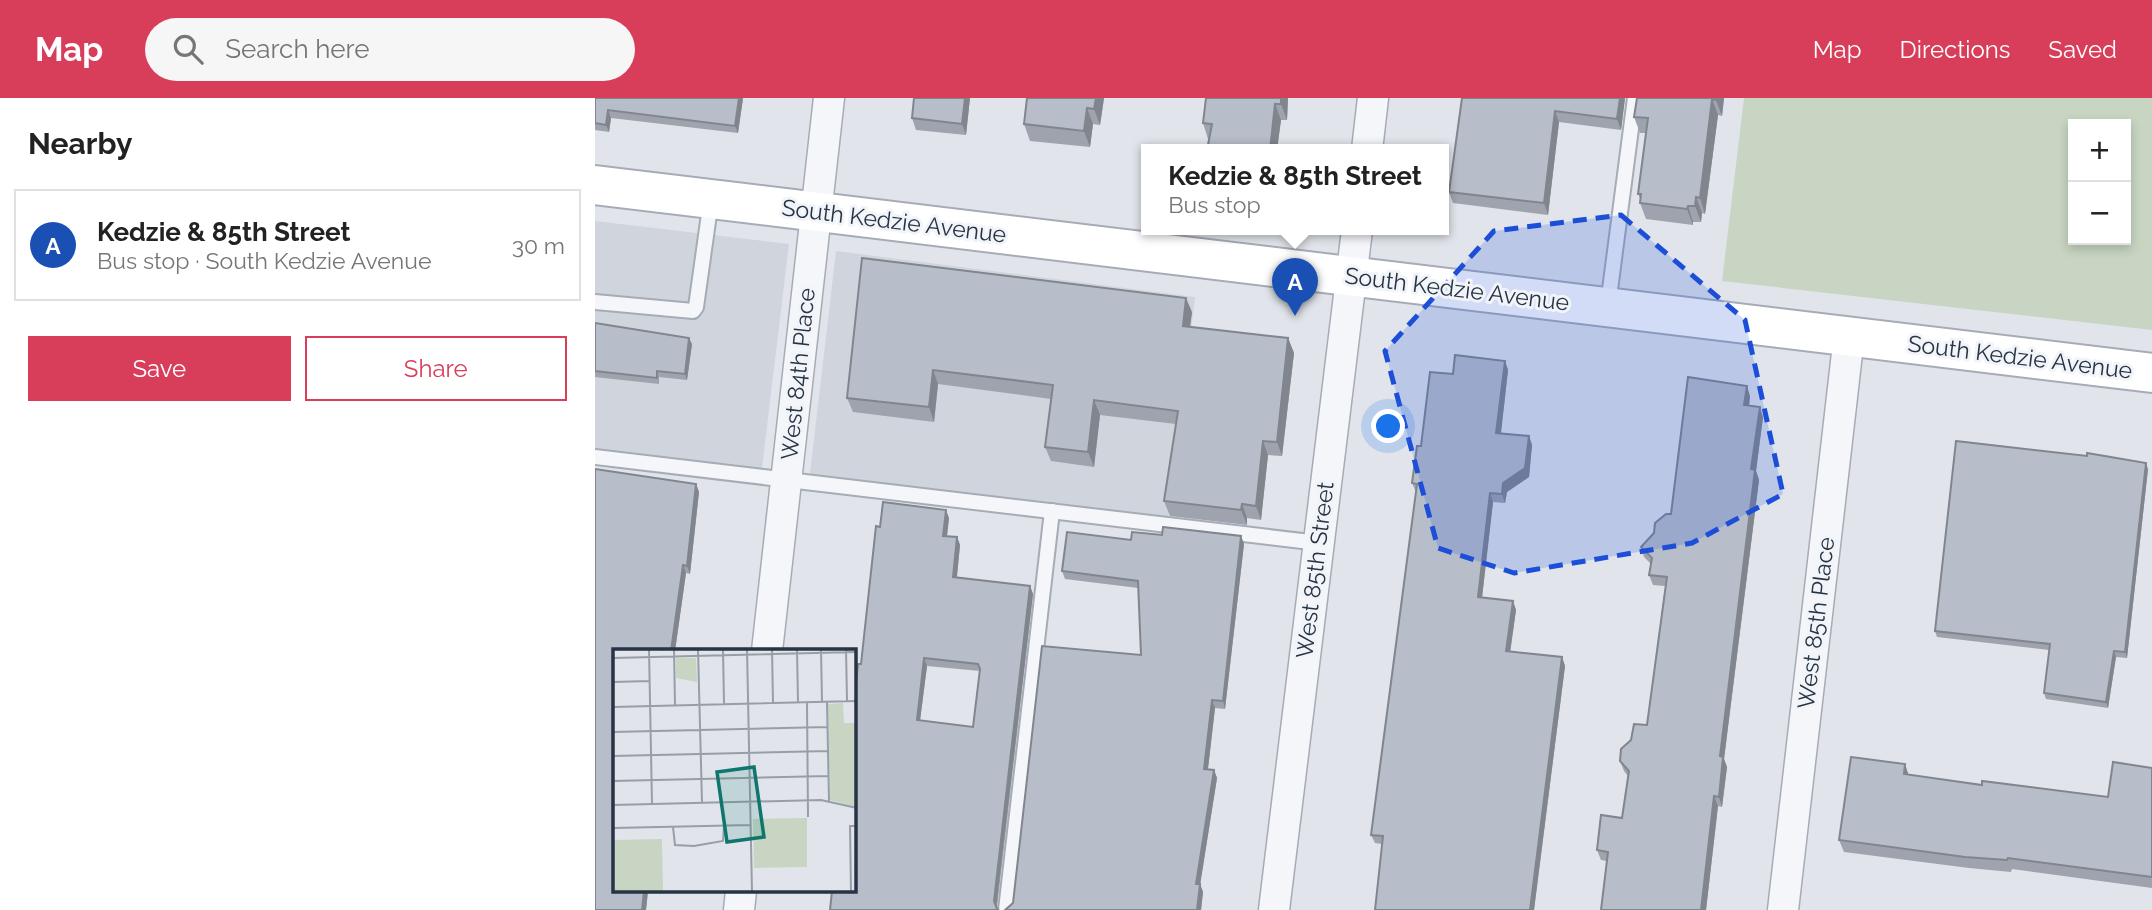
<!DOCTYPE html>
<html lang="en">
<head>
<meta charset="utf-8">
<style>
	:root { --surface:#fff; --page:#f6f6f6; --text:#222; --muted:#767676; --line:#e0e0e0; --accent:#d83e5a }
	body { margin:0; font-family:Raleway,sans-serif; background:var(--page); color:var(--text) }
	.controls { position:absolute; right:21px; top:21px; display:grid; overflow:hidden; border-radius:0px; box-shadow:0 4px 10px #0003 }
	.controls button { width:63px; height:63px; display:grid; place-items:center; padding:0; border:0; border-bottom:2px solid var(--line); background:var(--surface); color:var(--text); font:35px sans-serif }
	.you { position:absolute; left:794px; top:329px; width:24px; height:24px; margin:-18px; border:5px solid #fff; border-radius:50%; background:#1a73e8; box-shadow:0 0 0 10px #1a73e833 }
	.badge { display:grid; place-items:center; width:46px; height:46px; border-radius:50%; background:var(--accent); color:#fff; font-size:23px; font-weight:700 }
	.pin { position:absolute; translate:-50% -58px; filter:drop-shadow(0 2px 4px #0008) }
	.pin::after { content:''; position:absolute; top:37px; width:24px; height:21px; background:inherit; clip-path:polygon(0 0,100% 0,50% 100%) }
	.popup { position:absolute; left:546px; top:46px; width:308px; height:91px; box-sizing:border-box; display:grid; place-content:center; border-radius:0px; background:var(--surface); filter:drop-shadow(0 2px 5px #0005); font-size:23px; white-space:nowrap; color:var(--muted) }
	.popup b { font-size:26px; color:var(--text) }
	.popup::after { content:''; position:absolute; left:50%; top:100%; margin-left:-14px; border:14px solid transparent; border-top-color:var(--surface) }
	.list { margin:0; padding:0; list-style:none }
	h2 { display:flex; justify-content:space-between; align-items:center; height:91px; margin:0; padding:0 28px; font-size:30px }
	h2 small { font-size:23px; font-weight:400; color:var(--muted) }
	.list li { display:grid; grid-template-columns:46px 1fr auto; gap:21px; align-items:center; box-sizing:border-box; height:112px; margin:0 14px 14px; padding:0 14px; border:2px solid var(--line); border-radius:0px }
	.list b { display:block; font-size:26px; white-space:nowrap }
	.list p { margin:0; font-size:23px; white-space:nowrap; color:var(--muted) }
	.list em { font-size:23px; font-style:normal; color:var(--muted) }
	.actions { display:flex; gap:14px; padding:21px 28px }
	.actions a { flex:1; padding:16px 0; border:2px solid var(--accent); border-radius:0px; text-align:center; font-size:24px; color:var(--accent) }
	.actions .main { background:var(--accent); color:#fff }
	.icon { flex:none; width:38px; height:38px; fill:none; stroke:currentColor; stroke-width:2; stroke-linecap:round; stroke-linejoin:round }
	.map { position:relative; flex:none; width:1557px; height:812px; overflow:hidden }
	header { display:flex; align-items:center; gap:42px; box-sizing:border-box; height:98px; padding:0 35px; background:var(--accent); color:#fff }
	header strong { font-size:33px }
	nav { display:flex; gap:38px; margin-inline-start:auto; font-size:24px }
	.search { width:490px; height:63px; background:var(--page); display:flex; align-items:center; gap:18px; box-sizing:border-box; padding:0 24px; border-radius:38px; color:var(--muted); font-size:26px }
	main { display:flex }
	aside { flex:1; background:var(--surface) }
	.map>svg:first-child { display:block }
</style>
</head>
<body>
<header>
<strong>Map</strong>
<div class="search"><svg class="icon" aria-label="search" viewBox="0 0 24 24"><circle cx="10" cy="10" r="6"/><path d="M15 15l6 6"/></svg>Search here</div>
<nav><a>Map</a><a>Directions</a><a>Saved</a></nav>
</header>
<main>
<aside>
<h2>Nearby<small></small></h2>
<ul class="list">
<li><span class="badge" style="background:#1a4fb4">A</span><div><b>Kedzie &amp; 85th Street</b><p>Bus stop · South Kedzie Avenue</p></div><em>30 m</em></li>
</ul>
<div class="actions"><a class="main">Save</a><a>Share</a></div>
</aside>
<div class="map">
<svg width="1557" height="812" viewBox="0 0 1557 812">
	<rect width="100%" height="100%" fill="#e1e5eb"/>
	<!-- built -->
	<g fill="#cfd4dd">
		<polygon points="0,123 194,146 166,378 0,359"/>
		<polygon points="241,153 600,199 573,427 214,384"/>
	</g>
	<!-- green -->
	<path fill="#c7d5c2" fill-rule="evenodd" d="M1149 0H1557V232L1127 183ZM1478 26H1531V142H1478Z"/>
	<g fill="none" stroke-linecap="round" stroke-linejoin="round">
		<!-- service casing -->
		<g stroke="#a6acb6" stroke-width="18">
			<g id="service">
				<polyline points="0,204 98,213 101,209 116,102"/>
				<polyline points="1013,207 1040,0"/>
				<polyline points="0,359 724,445"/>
				<polyline points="411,812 457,413"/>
			</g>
		</g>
		<!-- minor casing -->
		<g stroke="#a6acb6" stroke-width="33">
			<g id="minor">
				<polyline points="772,52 778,0"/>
				<polyline points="172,553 234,0"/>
				<polyline points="144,812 146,793"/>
				<polyline points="679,812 762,132"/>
				<polyline points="1188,812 1254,238"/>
			</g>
		</g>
		<!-- secondary casing -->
		<g stroke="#a6acb6" stroke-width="42">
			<polyline id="secondary" points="0,87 1557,275"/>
		</g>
		<!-- service -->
		<use href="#service" stroke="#f4f6f9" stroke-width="14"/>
		<!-- minor -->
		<use href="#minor" stroke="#f4f6f9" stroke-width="30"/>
		<!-- secondary -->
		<use href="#secondary" stroke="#fff" stroke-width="38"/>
	</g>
	<!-- wall -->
	<g fill="#9ea3ad" fill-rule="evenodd">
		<polygon points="0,0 148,0 143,35 16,20 14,34 0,32"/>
		<polygon points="375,0 371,37 321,32 317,20"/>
		<polygon points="509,0 505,27 498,26 495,49 435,43 429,26"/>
		<polygon points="611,0 693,0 692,22 686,22 682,52 615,52 613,47 614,41 613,41 608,25"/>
		<polygon points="867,0 1030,0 1026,32 964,24 953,117 858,105 854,94"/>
		<polygon points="1042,0 1129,0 1127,18 1123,17 1110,116 1107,115 1106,124 1098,124 1098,127 1051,121 1045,105 1046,102 1043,96 1051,35 1045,35 1039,19"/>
		<polygon points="267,160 597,214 595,229 693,240 699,255 687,358 673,357 666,422 652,420 652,427 575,418 569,403 581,326 505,317 499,369 456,363 450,349 456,301 343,286 339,324 258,314 252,300"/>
		<polygon points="0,225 97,246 92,282 64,279 64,286 0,279"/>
		<polygon points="910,263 913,272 906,335 934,338 937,347 934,379 912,394 910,405 898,404 887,500 918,503 921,512 915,554 967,559 970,568 939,812 780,812 787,746 780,745 776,737 821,394 817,385 826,348 858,276"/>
		<polygon points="1155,298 1154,308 1168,319 1161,373 1164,382 1129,661 1132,669 1127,709 1123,708 1111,812 1006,812 1012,763 1006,762 1002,752 1027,720 1033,678 1029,673 1025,663 1052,627 1070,488 1058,487 1054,477 1056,466 1049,459 1046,449 1076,416"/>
		<polygon points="0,371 101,386 104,394 95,476 91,475 80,553 19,553 19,793 53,793 51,812 0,812"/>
		<polygon points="1553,371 1532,560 1521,559 1513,610 1451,601 1449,595 1454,552 1342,539 1340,533"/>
		<path d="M354 420 352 438 362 439 365 447 362 479 435 488 438 496 402 810 235 812 285 429ZM332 568 385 573 378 629 325 623Z"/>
		<polygon points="567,437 646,438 649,446 630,611 620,610 613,671 619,672 622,680 605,786 608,794 606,812 410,812 418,805 546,557 543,490 470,481 467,473 536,442"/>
		<polygon points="1557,670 1557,790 1417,771 1416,774 1374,770 1249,754 1244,742 1314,677 1387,687 1513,699"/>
	</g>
	<!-- shaded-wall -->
	<g fill="#81858d">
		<polygon points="144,0 148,0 143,35 140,28"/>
		<polygon points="370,0 375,0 371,37 367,26"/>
		<polygon points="501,0 509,0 505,27 499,11"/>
		<polygon points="686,0 693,0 692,22 686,6"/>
		<polygon points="1025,0 1030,0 1026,32 1022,21"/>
		<polygon points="1122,0 1129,0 1127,18 1121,2"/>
		<polygon points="1117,1 1123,17 1110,116 1105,100"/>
		<polygon points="680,6 686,22 682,52 675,52"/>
		<polygon points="492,10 498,26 495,49 489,33"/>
		<polygon points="13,12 16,20 14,34 11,27"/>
		<polygon points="960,13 964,24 953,117 949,105"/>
		<polygon points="1101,99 1107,115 1106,124 1100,108"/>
		<polygon points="1093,108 1098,124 1098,127 1092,111"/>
		<polygon points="591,200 597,214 593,243 588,228"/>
		<polygon points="94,240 97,246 92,282 90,276"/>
		<polygon points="693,240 699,255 687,358 682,344"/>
		<polygon points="910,263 913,272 905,343 901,335"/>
		<polygon points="338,272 343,286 339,324 334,309"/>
		<polygon points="1152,288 1155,298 1153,317 1149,307"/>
		<polygon points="499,302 505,317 499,369 493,354"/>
		<polygon points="1165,309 1168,319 1161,373 1164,382 1129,661 1132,669 1127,709 1124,699 1125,658 1156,371"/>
		<polygon points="934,338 937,347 934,379 912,394 910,405 907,396 908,385"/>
		<polygon points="668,343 673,357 666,422 661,408"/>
		<polygon points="1551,365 1553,371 1532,560 1530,554"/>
		<polygon points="101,386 104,394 95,476 92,468"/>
		<polygon points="895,395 898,404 886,508 883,499"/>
		<polygon points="647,406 652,420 652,427 646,412"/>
		<polygon points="351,412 354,420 351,446 348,438"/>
		<polygon points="646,438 649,446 630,611 628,603"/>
		<polygon points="362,439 365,447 361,487 358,479"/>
		<polygon points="88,467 91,475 80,553 76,553"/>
		<polygon points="435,488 438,496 401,811 399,803"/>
		<polygon points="918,503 921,512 914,562 911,553"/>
		<polygon points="1519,553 1521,559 1513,610 1511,604"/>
		<polygon points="967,559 970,568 939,812 935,812"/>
		<polygon points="329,560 332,568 324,630 322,622"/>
		<polygon points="617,602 620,610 612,679 609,671"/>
		<polygon points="1310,666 1314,678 1309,676"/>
		<polygon points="619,672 622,680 604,794 601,786"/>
		<polygon points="1119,698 1123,708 1111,812 1106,812"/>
		<polygon points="605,786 608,794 606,812 602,812"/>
		<polygon points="49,793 53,793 51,812 47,812"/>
	</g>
	<!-- building -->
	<g fill="#b8bec9" stroke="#81858d" stroke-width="2" fill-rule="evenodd">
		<polygon points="0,0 144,0 140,28 13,12 11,27 0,25"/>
		<polygon points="319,0 370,0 367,26 317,20"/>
		<polygon points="432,0 501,0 499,11 492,10 489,33 429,26"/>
		<polygon points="611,0 686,0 686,6 680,6 675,52 652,52 613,47 617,26 608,25"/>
		<polygon points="867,0 1025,0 1022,21 960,13 949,105 854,94"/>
		<polygon points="1042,0 1122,0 1121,2 1117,1 1105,100 1101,99 1100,108 1093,108 1092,111 1045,105 1046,96 1043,96 1053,20 1039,19"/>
		<polygon points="267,160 591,200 588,228 693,240 682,344 668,343 661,408 647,406 646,412 569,403 583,313 499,302 493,354 450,349 458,287 338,272 334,309 252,300"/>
		<polygon points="0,225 94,240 90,276 62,273 62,280 0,273"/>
		<polygon points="860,257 910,263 901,335 934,338 930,370 908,385 907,396 895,395 883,499 918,503 911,553 967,559 935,812 780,812 788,738 776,737 822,386 817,385 822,348 826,348 835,274 858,276"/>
		<polygon points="1093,279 1152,288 1149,307 1165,309 1156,371 1160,372 1125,658 1128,659 1124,699 1119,698 1106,812 1006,812 1013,754 1002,752 1006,717 1027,720 1034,673 1025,663 1026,651 1036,642 1039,626 1052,627 1072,479 1054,477 1057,460 1046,449 1059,435 1060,425 1071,416 1076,416"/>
		<polygon points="1361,343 1492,358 1492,355 1551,365 1530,554 1519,553 1511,604 1449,595 1455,546 1340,533"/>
		<polygon points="0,371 101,386 92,468 88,467 76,553 19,553 19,793 49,793 47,812 0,812"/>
		<path d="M288 404 351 412 348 438 362 439 358 479 435 488 399 803 402 811 404 812H235L237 793H259V603L263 566H266L281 428 285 429ZM329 560 383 566 385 571 378 629 322 622Z"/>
		<polygon points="568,429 646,438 628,603 617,602 609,671 619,672 601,786 605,786 602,812 410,812 418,805 447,548 546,557 543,483 467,473 472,434 536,442 537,434 567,437"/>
		<polygon points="1256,659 1310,666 1309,676 1387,687 1387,683 1513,699 1518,664 1557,670 1557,779 1413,760 1412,762 1370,759 1244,742"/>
	</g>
	<!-- marked area -->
	<path fill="#1d4ed8" fill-opacity="0.2" stroke="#1d4ed8" stroke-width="5" stroke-dasharray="14 9" stroke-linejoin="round" d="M1026 117 1150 222 1188 396 1097 445 919 475 843 450 790 253 899 133Z"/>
	<g text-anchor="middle" stroke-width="6" stroke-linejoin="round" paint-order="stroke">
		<!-- street labels -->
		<g font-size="23" fill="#283344" stroke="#f1f4f8">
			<text transform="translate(299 123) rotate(7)" y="8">South Kedzie Avenue</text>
			<text transform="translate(862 191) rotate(7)" y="8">South Kedzie Avenue</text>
			<text transform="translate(1425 259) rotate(7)" y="8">South Kedzie Avenue</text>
			<text transform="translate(203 276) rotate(-84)" y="8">West 84th Place</text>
			<text transform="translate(720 472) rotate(-83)" y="8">West 85th Street</text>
			<text transform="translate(1221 525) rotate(-83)" y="8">West 85th Place</text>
		</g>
	</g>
	<!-- overview -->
	<g transform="translate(18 551)">
		<rect width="243" height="243" fill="#e1e5eb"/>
		<path d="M63 9H83L84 33 63 29ZM230 54 231 74H243V158L217 151 215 55ZM194 169V218L141 219 140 170ZM49 190 50 243H0V191Z" fill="#c7d5c2"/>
		<path fill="none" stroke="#979ea8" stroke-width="2" d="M36 0 39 155M61 0 62 56M85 0 89 154M110 0 111 55M134 0 139 243M159 0 160 54M184 0 185 54M208 0 209 53M233 0 234 52M0 9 244 3M0 33 36 32M194 53 195 168M214 53 216 152M0 58 244 52M0 83 214 78M0 107 215 102M0 132 215 127M0 156 208 151 244 159M60 178 62 196 81 197 110 192 111 177M0 179 138 176M238 243 237 177H244"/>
		<path fill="#0f766e" fill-opacity="0.15" stroke="#0f766e" stroke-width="3.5" d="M141 118 151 188 114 193 104 123Z"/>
		<rect width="243" height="243" fill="none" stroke="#283344" stroke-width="3.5"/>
	</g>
</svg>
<div class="controls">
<button>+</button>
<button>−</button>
</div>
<div class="you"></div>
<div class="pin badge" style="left:700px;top:218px;background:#1a4fb4">A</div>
<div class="popup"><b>Kedzie &amp; 85th Street</b>Bus stop</div>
</div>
</main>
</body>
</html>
